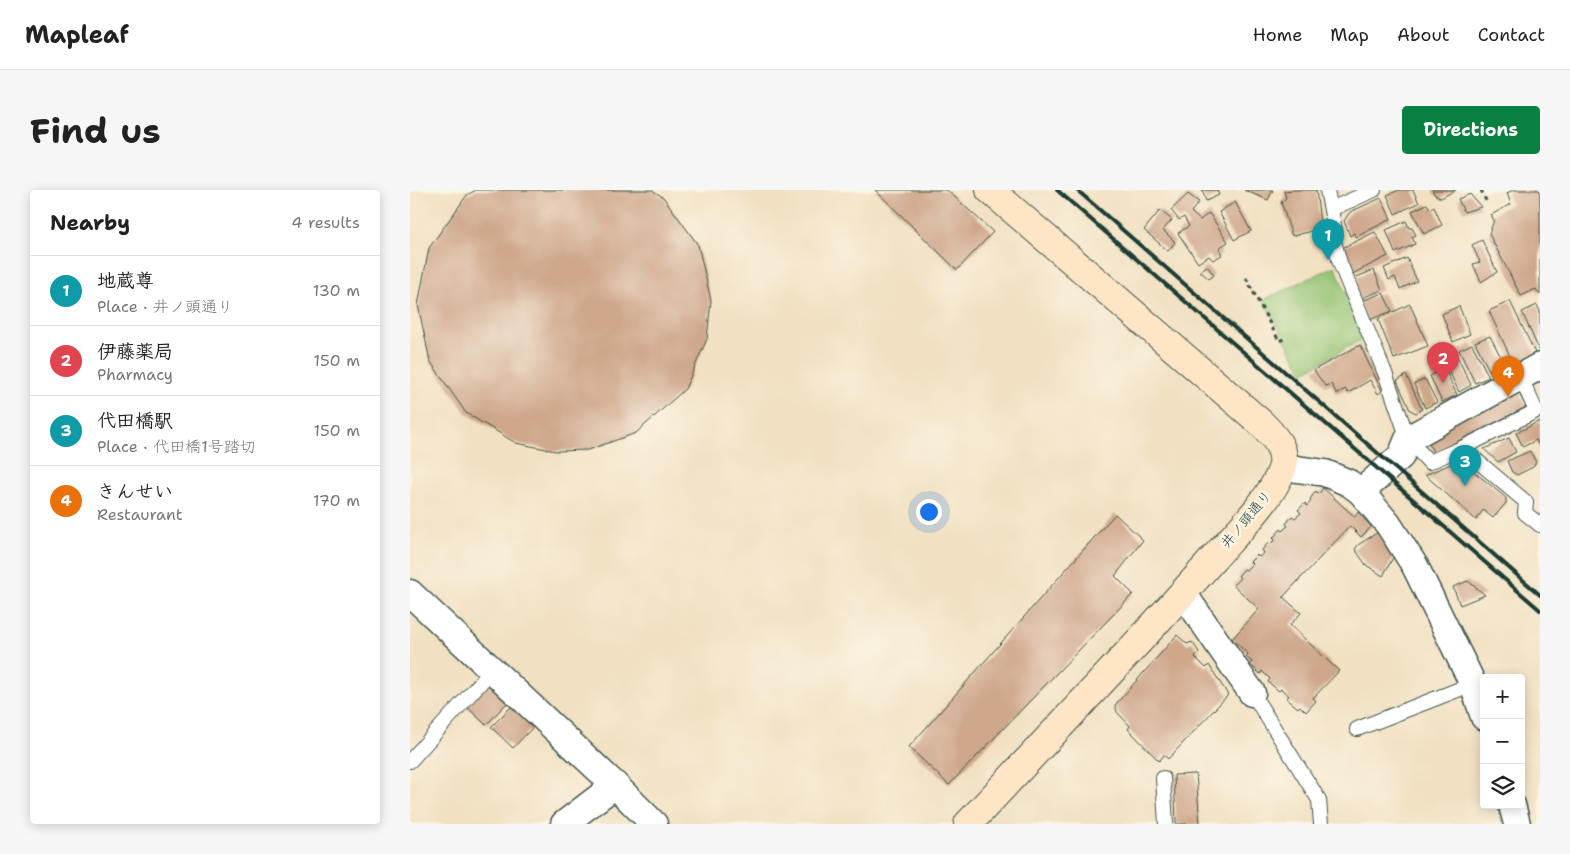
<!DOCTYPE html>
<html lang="en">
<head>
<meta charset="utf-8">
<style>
	:root { --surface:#fff; --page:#f6f6f6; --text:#222; --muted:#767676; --line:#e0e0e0; --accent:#0b8043 }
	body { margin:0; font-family:"Shantell Sans","Klee One",sans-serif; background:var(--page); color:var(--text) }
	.controls { position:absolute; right:15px; bottom:15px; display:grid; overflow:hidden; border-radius:5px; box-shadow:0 2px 12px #0003 }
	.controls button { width:45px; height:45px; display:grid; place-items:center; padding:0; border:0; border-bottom:1px solid var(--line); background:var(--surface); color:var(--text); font:25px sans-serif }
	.you { position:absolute; left:518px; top:321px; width:18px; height:18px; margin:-12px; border:4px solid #fff; border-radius:50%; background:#1a73e8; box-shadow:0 0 0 8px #1a73e833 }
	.badge { display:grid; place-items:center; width:32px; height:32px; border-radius:50%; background:var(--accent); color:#fff; font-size:16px; font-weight:700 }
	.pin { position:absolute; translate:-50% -41px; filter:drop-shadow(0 1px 2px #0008) }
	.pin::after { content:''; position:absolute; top:26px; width:18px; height:15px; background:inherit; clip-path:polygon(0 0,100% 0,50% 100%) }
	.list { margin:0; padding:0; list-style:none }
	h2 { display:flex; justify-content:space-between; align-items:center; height:65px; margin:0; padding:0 20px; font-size:21px }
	h2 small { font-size:16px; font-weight:400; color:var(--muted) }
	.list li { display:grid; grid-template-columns:32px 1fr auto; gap:15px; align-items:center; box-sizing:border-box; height:70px; padding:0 20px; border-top:1px solid var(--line) }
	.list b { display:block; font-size:19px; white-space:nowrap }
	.list p { margin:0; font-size:16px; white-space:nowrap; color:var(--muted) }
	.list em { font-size:16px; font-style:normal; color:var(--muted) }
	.icon { flex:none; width:28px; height:28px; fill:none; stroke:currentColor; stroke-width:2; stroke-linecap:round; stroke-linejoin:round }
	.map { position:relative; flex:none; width:1130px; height:634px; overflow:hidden; border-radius:5px }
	header { display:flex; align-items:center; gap:30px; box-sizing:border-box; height:70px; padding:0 25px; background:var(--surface); border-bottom:1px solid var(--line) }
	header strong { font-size:24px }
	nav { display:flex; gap:28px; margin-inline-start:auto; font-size:18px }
	.intro { display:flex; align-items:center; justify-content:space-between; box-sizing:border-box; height:120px; padding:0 30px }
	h1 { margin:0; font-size:35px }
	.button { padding:12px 22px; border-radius:5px; background:var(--accent); color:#fff; font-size:18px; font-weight:700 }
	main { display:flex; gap:30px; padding:0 30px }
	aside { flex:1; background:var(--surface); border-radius:5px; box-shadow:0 2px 12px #0003 }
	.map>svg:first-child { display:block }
</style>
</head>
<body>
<header>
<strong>Mapleaf</strong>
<nav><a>Home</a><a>Map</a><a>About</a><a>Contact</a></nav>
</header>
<div class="intro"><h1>Find us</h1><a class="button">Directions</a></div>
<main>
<aside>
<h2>Nearby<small>4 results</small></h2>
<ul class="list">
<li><span class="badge" style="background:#0f9aa8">1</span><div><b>地蔵尊</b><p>Place · 井ノ頭通り</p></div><em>130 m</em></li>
<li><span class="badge" style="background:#e0444e">2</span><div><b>伊藤薬局</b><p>Pharmacy</p></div><em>150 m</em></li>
<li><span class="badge" style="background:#0f9aa8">3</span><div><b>代田橋駅</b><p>Place · 代田橋1号踏切</p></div><em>150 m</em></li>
<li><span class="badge" style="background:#e8710a">4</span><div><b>きんせい</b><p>Restaurant</p></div><em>170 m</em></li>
</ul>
</aside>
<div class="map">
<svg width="1130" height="634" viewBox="0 0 1130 634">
	<rect width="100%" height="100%" fill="#fcf5e5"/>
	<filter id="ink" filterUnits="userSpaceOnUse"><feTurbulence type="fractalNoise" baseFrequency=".02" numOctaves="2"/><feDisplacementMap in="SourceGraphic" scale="10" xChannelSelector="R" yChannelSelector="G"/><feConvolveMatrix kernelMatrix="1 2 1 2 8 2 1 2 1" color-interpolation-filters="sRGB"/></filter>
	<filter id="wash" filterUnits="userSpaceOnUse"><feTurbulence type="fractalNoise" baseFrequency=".0096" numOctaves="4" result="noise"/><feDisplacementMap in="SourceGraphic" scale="20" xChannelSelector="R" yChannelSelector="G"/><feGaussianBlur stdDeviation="1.12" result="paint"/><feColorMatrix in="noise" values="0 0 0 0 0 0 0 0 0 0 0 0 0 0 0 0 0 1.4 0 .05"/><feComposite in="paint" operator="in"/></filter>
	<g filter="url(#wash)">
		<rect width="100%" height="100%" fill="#f1e0c1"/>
		<!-- green -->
		<polygon fill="#93c271" stroke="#598052" points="925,76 954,148 893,183 853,110"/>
		<g id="blocks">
			<!-- building -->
			<g fill="#cea68a">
				<polygon points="66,0 242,0 254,8 288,55 301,110 297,149 275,199 226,243 178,260 146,261 106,253 56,223 20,171 8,115 19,58 57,5"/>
				<polygon points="465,0 537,0 583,42 547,80"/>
				<polygon points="792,0 807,0 809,5 796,11"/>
				<polygon points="834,0 863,0 858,10"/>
				<polygon points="883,0 906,0 911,39 882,46 871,12 876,8 874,1"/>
				<polygon points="989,0 1003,0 1009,13 985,24 977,5"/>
				<polygon points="1022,0 1046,0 1031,8 1025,5"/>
				<polygon points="1103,0 1130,0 1130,105 1126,99 1111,106 1079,44 1084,30 1081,25 1101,14 1097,3"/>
				<polygon points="778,4 789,12 781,22 790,30 799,23 818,52 809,58 812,65 803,70 799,66 788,73 768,43 779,36 774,27 769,30 761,20"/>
				<polygon points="1060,4 1071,17 1054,22 1048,9"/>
				<polygon points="971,8 981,29 946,47 944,43 940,46 934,31 940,22"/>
				<polygon points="825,12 841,41 824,50 809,22"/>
				<polygon points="1017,14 1020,19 1024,17 1032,35 1014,44 1002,21"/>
				<polygon points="750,20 762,30 753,40 765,52 758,61 734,40"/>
				<polygon points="996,31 999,38 1002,38 1006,45 1002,47 1005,54 985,63 976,40"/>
				<polygon points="965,42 978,66 940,85 930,59"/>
				<polygon points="1072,50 1087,82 1071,92 1063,74 1070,72 1062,55"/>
				<polygon points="997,68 1007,91 990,99 985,87 979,90 974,78"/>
				<polygon points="797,76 804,85 799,89 790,81"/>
				<polygon points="964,80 972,100 947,110 939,90"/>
				<polygon points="973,103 982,121 957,131 949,112"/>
				<polygon points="1100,111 1126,165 1104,175 1079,121"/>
				<polygon points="1000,114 1018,156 984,169 968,129"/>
				<polygon points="1127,115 1130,121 1130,162 1112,122"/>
				<polygon points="1049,116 1060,144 1043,152 1032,124"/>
				<polygon points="1080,146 1096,177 1081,184 1065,152"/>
				<polygon points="1062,154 1079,187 1065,193 1049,160"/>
				<polygon points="950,155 972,201 968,204 960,190 938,203 935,199 927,204 921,194 915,196 904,180"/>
				<polygon points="1045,162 1061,195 1049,202 1033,169"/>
				<polygon points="1031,171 1047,205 1032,212 1020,186 1029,181 1026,173"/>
				<polygon points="996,185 1012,219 1006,223 1000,220 987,191"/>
				<polygon points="1015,189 1027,212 1015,218 1004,194"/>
				<polygon points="1106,197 1116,217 1024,263 1013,243"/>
				<polygon points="1130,231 1130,258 1126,250 1113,257 1106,243"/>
				<polygon points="1099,248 1106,262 1088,272 1074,259"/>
				<polygon points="1120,261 1126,272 1123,277 1107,285 1102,282 1097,271"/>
				<polygon points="1050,270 1096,308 1096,313 1083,328 1073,320 1066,330 1015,285"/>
				<polygon points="913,298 945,327 948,322 961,337 951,347 940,336 873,407 891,423 880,435 929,481 903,508 906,511 896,522 890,516 888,518 876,508 879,506 871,499 869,501 858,492 860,489 852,481 850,484 840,474 842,472 836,467 838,464 822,449 849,419 823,395 830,388 828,386 834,379 836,380 842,374 840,372 847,365 849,367 854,363 852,360 858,353 860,354 865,350 863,348 871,339 872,341 878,336 876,334 882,326 885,328 891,323 888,320 895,313 897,316 901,311 900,309 906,301 909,304"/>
				<polygon points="705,324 733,350 705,386 723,404 539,595 499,557"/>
				<polygon points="968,342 984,366 973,386 956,375 945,359 948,355"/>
				<polygon points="1058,391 1075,405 1050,415 1043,397"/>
				<polygon points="767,445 777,454 782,452 789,462 785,467 796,478 799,475 818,505 758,569 754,565 749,571 718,539 720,536 707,522 705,515"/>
				<polygon points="76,492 97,513 76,535 54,514"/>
				<polygon points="103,515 124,536 103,558 81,537"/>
				<polygon points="786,584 790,634 766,634 764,585"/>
			</g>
		</g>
	</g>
	<g filter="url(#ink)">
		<use href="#blocks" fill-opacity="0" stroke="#3e5549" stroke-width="1"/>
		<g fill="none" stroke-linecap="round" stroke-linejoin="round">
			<!-- lane casing -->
			<g stroke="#3e5549" stroke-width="16">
				<g id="lane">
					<polyline points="917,0 925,40 923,48 930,73 975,183 998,249 1019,272 1052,258 1126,221 1110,186"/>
					<polyline points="921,19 964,0"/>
					<polyline points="1052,258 1116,312 1115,323 1130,335"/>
					<polyline points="842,503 909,610 911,634"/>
					<polyline points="947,539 1063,494"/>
					<polyline points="0,571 82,480"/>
					<polyline points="753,588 756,634"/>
				</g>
			</g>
			<!-- street casing -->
			<g stroke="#3e5549" stroke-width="29">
				<g id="street">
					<polyline points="873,277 915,283 939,293 951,302 978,334 1005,376 1063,494 1074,527"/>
					<polyline points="951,302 991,266 998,249 1130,176"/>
					<polyline points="0,403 205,595 244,634"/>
					<polyline points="773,403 842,503"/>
					<polyline points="1102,615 1107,634"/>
					<polyline points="154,634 205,595"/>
				</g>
			</g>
			<!-- secondary casing -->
			<g stroke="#3e5549" stroke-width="30">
				<path id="secondary" d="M558 634C640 546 724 459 803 369 824 345 862 309 872 279 878 260 863 245 851 233L580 0"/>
			</g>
			<!-- path -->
			<g stroke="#3e5549" stroke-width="3" stroke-dasharray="4 4" stroke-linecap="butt">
				<polyline points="1071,0 1077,13"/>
				<polyline points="836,88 869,151 874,149"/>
			</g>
			<!-- lane -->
			<use href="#lane" stroke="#fff" stroke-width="14"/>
			<!-- street -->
			<use href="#street" stroke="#fff" stroke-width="26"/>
			<!-- secondary -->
			<use href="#secondary" stroke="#fde5c5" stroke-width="28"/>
			<!-- rail -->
			<g stroke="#1f3d34" stroke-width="4">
				<polyline points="647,0 1130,420"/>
				<polyline points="667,0 1130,405"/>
			</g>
		</g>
	</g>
	<g text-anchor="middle" stroke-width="5" stroke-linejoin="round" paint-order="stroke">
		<!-- street labels -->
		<g font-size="14" fill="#1f3d34" stroke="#fcf5e5">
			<text transform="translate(836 329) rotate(-50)" y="5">井ノ頭通り</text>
		</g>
	</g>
</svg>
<div class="controls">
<button>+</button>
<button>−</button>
<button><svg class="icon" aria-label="layers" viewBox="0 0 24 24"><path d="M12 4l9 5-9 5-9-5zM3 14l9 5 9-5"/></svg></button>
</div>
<div class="you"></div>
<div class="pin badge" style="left:918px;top:70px;background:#0f9aa8">1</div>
<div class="pin badge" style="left:1033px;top:193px;background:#e0444e">2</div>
<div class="pin badge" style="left:1055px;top:296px;background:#0f9aa8">3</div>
<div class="pin badge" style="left:1098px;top:207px;background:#e8710a">4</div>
</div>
</main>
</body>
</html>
